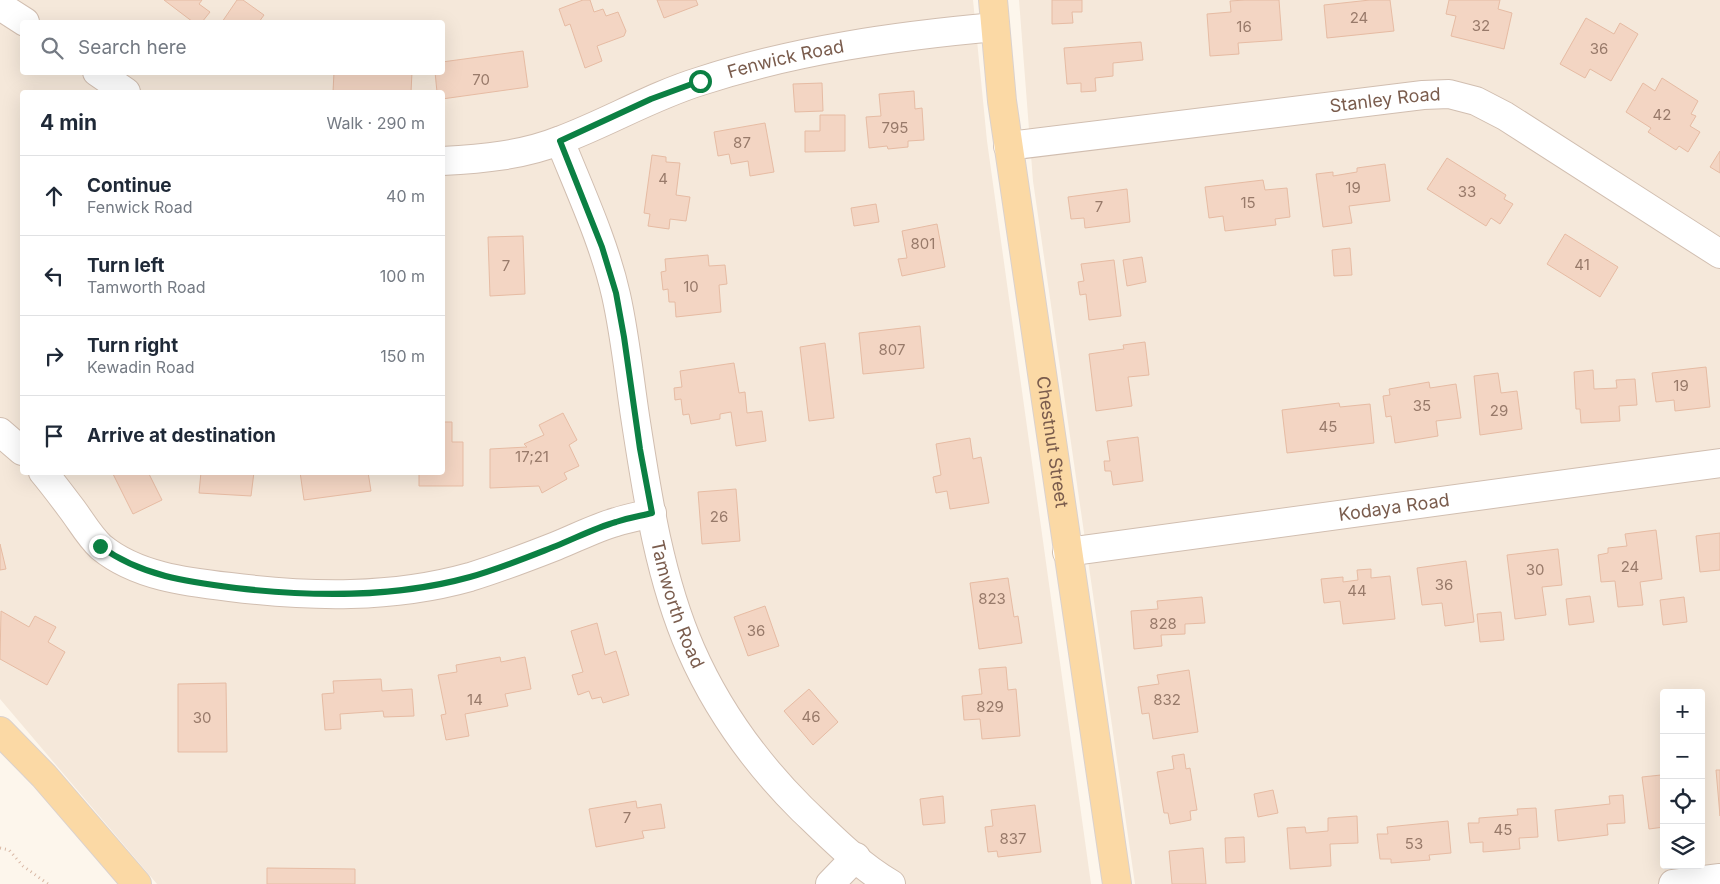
<!DOCTYPE html>
<html lang="en">
<head>
<meta charset="utf-8">
<style>
	:root { --surface:#fff; --page:#f6f6f7; --text:#1f2937; --muted:#747a83; --line:#e0e1e3 }
	body { margin:0; font-family:Inter,sans-serif; background:var(--page); color:var(--text) }
	.controls { position:absolute; right:15px; bottom:15px; display:grid; overflow:hidden; border-radius:5px; box-shadow:0 5px 20px #0002 }
	.controls button { width:45px; height:45px; display:grid; place-items:center; padding:0; border:0; border-bottom:1px solid var(--line); background:var(--surface); color:var(--text); font:25px sans-serif }
	.stop { position:absolute; width:15px; height:15px; margin:-11px; border:4px solid #0b8043; border-radius:50%; background:#fff }
	.stop.end { background:#0b8043; border-color:#fff; box-shadow:0 1px 5px #0008 }
	.list { margin:0; padding:0; list-style:none }
	h2 { display:flex; justify-content:space-between; align-items:center; height:65px; margin:0; padding:0 20px; font-size:21px }
	h2 small { font-size:16px; font-weight:400; color:var(--muted) }
	.list li { display:grid; grid-template-columns:32px 1fr auto; gap:15px; align-items:center; box-sizing:border-box; height:80px; padding:0 20px; border-top:1px solid var(--line) }
	.list b { display:block; font-size:19px; white-space:nowrap }
	.list p { margin:0; font-size:16px; white-space:nowrap; color:var(--muted) }
	.list em { font-size:16px; font-style:normal; color:var(--muted) }
	.icon { flex:none; width:28px; height:28px; fill:none; stroke:currentColor; stroke-width:2; stroke-linecap:round; stroke-linejoin:round }
	.map { position:relative; flex:none; width:1720px; height:884px; overflow:hidden }
	.search { position:absolute; background:var(--surface); box-shadow:0 5px 20px #0002; left:20px; top:20px; width:425px; height:55px; display:flex; align-items:center; gap:12px; box-sizing:border-box; padding:0 18px; border-radius:5px; color:var(--muted); font-size:19px }
	.panel { position:absolute; background:var(--surface); box-shadow:0 5px 20px #0002; left:20px; top:90px; width:425px; height:385px; border-radius:5px }
	.map>svg:first-child { display:block }
</style>
</head>
<body>
<div class="map">
<svg width="1720" height="884" viewBox="0 0 1720 884">
	<rect width="100%" height="100%" fill="#fdf6ec"/>
	<!-- residential -->
	<g fill="#f5e8da" fill-rule="evenodd">
		<path d="M0 0H973L987 141 1091 884H157L0 699ZM22 22H442V72H22ZM22 92H442V472H22Z"/>
		<path d="M1019 0H1720V884H1135L1033 181ZM1664 693H1701V865H1664Z"/>
	</g>
	<!-- building -->
	<g fill="#f3d5c3" stroke="#e6bba3">
		<polygon points="164,0 202,0 199,4 210,12 202,22 193,22"/>
		<polygon points="237,0 243,0 264,15 259,22 222,22"/>
		<polygon points="583,0 590,0 594,12 603,9 606,16 618,12 626,31 624,36 597,46 602,61 585,68 570,24 565,26 559,9"/>
		<polygon points="657,0 696,0 698,5 664,18"/>
		<polygon points="1052,0 1082,0 1082,12 1072,12 1073,23 1052,24"/>
		<polygon points="1245,0 1279,0 1282,40 1238,43 1239,54 1210,56 1207,14 1231,12 1230,1"/>
		<polygon points="1370,0 1390,0 1394,31 1327,38 1324,5"/>
		<polygon points="1449,0 1500,0 1498,9 1512,13 1504,49 1451,36 1456,16 1446,14"/>
		<polygon points="1586,18 1614,34 1620,23 1638,34 1611,81 1590,69 1585,78 1560,64"/>
		<polygon points="1141,42 1143,60 1113,63 1113,76 1095,78 1096,91 1081,92 1081,83 1067,84 1064,48"/>
		<polygon points="523,51 528,87 442,99 442,92 437,92 435,72 442,72 442,62"/>
		<polygon points="334,72 412,72 411,92 333,92"/>
		<polygon points="1662,78 1698,101 1691,114 1696,116 1690,126 1700,132 1688,152 1679,146 1676,150 1648,132 1651,128 1626,112 1643,83 1655,91"/>
		<polygon points="822,83 823,111 795,112 793,84"/>
		<polygon points="914,91 915,109 922,108 924,140 908,141 908,147 888,149 887,146 869,148 866,117 881,116 879,94"/>
		<polygon points="820,115 845,115 845,151 805,152 805,131 820,131"/>
		<polygon points="765,123 774,172 750,176 748,161 731,164 729,154 718,156 714,132"/>
		<polygon points="1720,151 1720,173 1710,167"/>
		<polygon points="652,155 666,157 666,162 680,163 676,195 690,197 686,221 670,219 669,229 648,226 650,214 644,213"/>
		<polygon points="1447,158 1506,195 1504,199 1513,204 1500,224 1491,218 1486,226 1427,189"/>
		<polygon points="1385,164 1390,201 1349,206 1352,223 1323,227 1316,174 1333,172 1333,176 1357,172 1357,168"/>
		<polygon points="1263,180 1265,190 1287,188 1290,217 1275,219 1276,225 1225,231 1223,216 1209,218 1205,187"/>
		<polygon points="1127,189 1130,222 1085,228 1084,218 1071,219 1068,197"/>
		<polygon points="876,204 879,222 854,226 851,208"/>
		<polygon points="937,224 945,267 902,276 898,259 907,258 902,231"/>
		<polygon points="1565,234 1618,267 1600,297 1547,264"/>
		<polygon points="523,236 525,294 490,296 488,237"/>
		<polygon points="1350,248 1352,275 1334,276 1332,250"/>
		<polygon points="708,255 709,266 725,265 727,284 719,285 721,312 676,317 675,302 669,302 668,289 663,290 661,272 666,271 665,259"/>
		<polygon points="1142,257 1146,282 1127,286 1123,260"/>
		<polygon points="1114,260 1121,316 1089,320 1086,294 1080,295 1078,282 1084,281 1081,264"/>
		<polygon points="920,326 924,368 863,374 859,333"/>
		<polygon points="1145,342 1149,375 1128,377 1132,406 1096,411 1089,354 1124,349 1123,345"/>
		<polygon points="825,343 834,418 809,421 800,347"/>
		<polygon points="734,363 739,393 745,392 747,413 762,411 766,441 736,446 731,412 720,414 720,419 691,424 689,414 683,415 681,399 675,400 674,388 682,387 680,371"/>
		<polygon points="1706,367 1710,407 1675,411 1674,400 1656,402 1652,373"/>
		<polygon points="1593,370 1594,389 1617,388 1616,380 1635,379 1637,405 1619,406 1620,421 1581,423 1580,409 1576,409 1574,372"/>
		<polygon points="1498,373 1501,393 1517,391 1522,429 1480,435 1474,376"/>
		<polygon points="1429,382 1430,388 1456,384 1461,418 1436,421 1438,436 1395,443 1391,416 1386,417 1383,396 1390,395 1389,389"/>
		<polygon points="1339,403 1340,407 1370,404 1374,443 1287,453 1282,410"/>
		<polygon points="563,413 577,440 569,445 579,466 564,473 567,479 542,493 539,486 490,488 490,449 527,447 524,444 544,435 539,425"/>
		<polygon points="442,422 452,422 452,442 463,442 463,486 419,486 419,472 442,472"/>
		<polygon points="1138,437 1143,481 1113,485 1111,471 1105,471 1104,461 1110,461 1107,441"/>
		<polygon points="970,438 973,459 981,457 989,503 950,509 947,491 936,493 933,477 941,475 936,444"/>
		<polygon points="112,472 148,472 162,500 133,514"/>
		<polygon points="201,472 254,472 251,496 199,493"/>
		<polygon points="300,472 368,472 371,491 304,500"/>
		<polygon points="736,489 740,541 702,544 698,492"/>
		<polygon points="1656,530 1662,579 1640,582 1643,605 1618,607 1615,581 1601,582 1598,555 1608,553 1608,548 1627,546 1625,534"/>
		<polygon points="1720,533 1720,570 1700,572 1696,536"/>
		<polygon points="0,544 6,569 0,570"/>
		<polygon points="1558,549 1562,585 1542,587 1546,615 1515,619 1507,555"/>
		<polygon points="1466,561 1474,622 1445,626 1442,603 1422,605 1417,568"/>
		<polygon points="1371,569 1371,578 1390,576 1395,619 1343,624 1340,601 1324,603 1321,579 1343,577 1343,582 1358,580 1357,570"/>
		<polygon points="1008,578 1014,617 1018,616 1022,643 979,649 970,583"/>
		<polygon points="1590,596 1594,622 1569,625 1566,599"/>
		<polygon points="1202,597 1205,623 1185,624 1185,634 1161,635 1162,646 1134,649 1131,611 1158,609 1157,601"/>
		<polygon points="1684,597 1687,622 1663,625 1660,600"/>
		<polygon points="765,606 779,646 748,656 734,617"/>
		<polygon points="1,611 29,627 35,616 56,627 48,642 65,652 47,685 0,659"/>
		<polygon points="1501,612 1504,640 1480,642 1477,614"/>
		<polygon points="597,623 605,655 616,651 629,695 603,703 601,697 592,699 589,691 578,695 572,675 583,672 571,631"/>
		<polygon points="500,657 501,662 525,657 531,689 505,694 508,706 465,714 469,736 446,740 441,715 446,714 438,675 457,672 456,665"/>
		<polygon points="1006,667 1008,690 1016,689 1020,736 982,739 980,719 964,720 962,696 982,694 979,669"/>
		<polygon points="1189,670 1198,732 1153,739 1149,713 1142,714 1138,687 1159,684 1157,675"/>
		<polygon points="381,679 382,691 412,689 414,716 384,717 383,711 340,714 341,729 325,730 322,694 334,693 333,681"/>
		<polygon points="226,683 227,752 178,752 178,684"/>
		<polygon points="809,689 838,722 813,745 784,711"/>
		<polygon points="1184,754 1186,769 1190,768 1197,810 1190,811 1191,820 1170,824 1168,813 1164,813 1157,772 1174,769 1172,756"/>
		<polygon points="1716,770 1720,770 1720,816"/>
		<polygon points="1661,775 1664,792 1664,827 1649,829 1642,777"/>
		<polygon points="1273,790 1278,813 1258,817 1254,794"/>
		<polygon points="1623,795 1625,823 1607,824 1608,835 1558,841 1555,810 1610,804 1609,796"/>
		<polygon points="943,796 945,823 923,825 920,799"/>
		<polygon points="636,801 637,808 661,804 665,828 642,831 644,838 596,847 589,809"/>
		<polygon points="1035,805 1041,852 998,857 997,851 988,852 985,827 993,826 991,810"/>
		<polygon points="1536,808 1538,837 1519,838 1520,849 1483,852 1483,842 1470,843 1468,823 1479,823 1479,818 1518,815 1517,809"/>
		<polygon points="1357,816 1358,843 1330,844 1331,866 1290,869 1287,828 1305,827 1306,833 1328,831 1328,818"/>
		<polygon points="1448,821 1451,853 1429,855 1430,860 1391,863 1391,859 1380,859 1377,834 1388,834 1387,827"/>
		<polygon points="1244,837 1245,862 1226,863 1225,838"/>
		<polygon points="1203,848 1206,884 1172,884 1169,851"/>
		<polygon points="267,868 355,869 355,884 267,884"/>
	</g>
	<g fill="none" stroke-linecap="round" stroke-linejoin="round">
		<!-- minor casing -->
		<g stroke="#d1beb0" stroke-width="30">
			<g id="minor">
				<polyline points="0,6 25,22"/>
				<polyline points="97,72 126,92"/>
				<path id="s1" d="M560 141C580 191 604 242 616 295 625 335 629 376 635 416 647 494 659 577 691 650 717 709 756 763 801 808 829 835 858 865 891 884"/>
				<path id="s2" d="M1008 146 1423 95 1449 94 1476 101 1505 116 1720 254"/>
				<path id="s3" d="M442 161C483 159 524 155 561 140 609 122 652 96 701 81 796 50 896 36 995 27"/>
				<polyline points="0,432 22,451"/>
				<path d="M43 472C53 484 62 496 71 508 81 521 89 536 101 547 136 576 186 582 230 587 310 597 392 599 470 577 499 568 528 557 556 546 576 538 595 528 616 522 628 518 640 516 652 513"/>
				<path id="s4" d="M1067 552 1720 463"/>
				<polyline points="830,884 856,857"/>
				<polyline points="1673,884 1720,878"/>
			</g>
		</g>
		<!-- major casing -->
		<g stroke="#dad1cd" stroke-width="30">
			<g id="major">
				<path id="s5" d="M993 0 1002 101 1117 884"/>
				<polyline points="0,731 44,776 137,884"/>
			</g>
		</g>
		<!-- path -->
		<polyline stroke="#d9b8a5" stroke-width="3" stroke-dasharray="1 4" stroke-linecap="butt" points="0,848 9,850 23,866 48,884"/>
		<!-- minor -->
		<use href="#minor" stroke="#fff" stroke-width="28"/>
		<!-- major -->
		<use href="#major" stroke="#fbd9a5" stroke-width="28"/>
	</g>
	<g fill="none" stroke-linecap="round" stroke-linejoin="round">
		<!-- route -->
		<path stroke="#0b8043" stroke-width="6" d="M100 546C141 576 188 582 236 588 314 597 394 598 470 577 499 569 528 557 556 546 576 538 595 528 616 522 628 518 640 516 652 513L640 449 624 337 616 293 602 247 560 141 651 99 700 81"/>
	</g>
	<g text-anchor="middle" stroke-width="4.5" stroke-linejoin="round" paint-order="stroke">
		<!-- number labels -->
		<g font-size="15" fill="#987a6a">
			<text x="1359" y="23">24</text>
			<text x="1481" y="31">32</text>
			<text x="1244" y="32">16</text>
			<text x="1599" y="54">36</text>
			<text x="481" y="85">70</text>
			<text x="1662" y="120">42</text>
			<text x="895" y="133">795</text>
			<text x="742" y="148">87</text>
			<text x="663" y="184">4</text>
			<text x="1353" y="193">19</text>
			<text x="1467" y="197">33</text>
			<text x="1248" y="208">15</text>
			<text x="1099" y="212">7</text>
			<text x="923" y="249">801</text>
			<text x="1582" y="270">41</text>
			<text x="506" y="271">7</text>
			<text x="691" y="292">10</text>
			<text x="892" y="355">807</text>
			<text x="1681" y="391">19</text>
			<text x="1422" y="411">35</text>
			<text x="1499" y="416">29</text>
			<text x="1328" y="432">45</text>
			<text x="532" y="462">17;21</text>
			<text x="719" y="522">26</text>
			<text x="1630" y="572">24</text>
			<text x="1535" y="575">30</text>
			<text x="1444" y="590">36</text>
			<text x="1357" y="596">44</text>
			<text x="992" y="604">823</text>
			<text x="1163" y="629">828</text>
			<text x="756" y="636">36</text>
			<text x="475" y="705">14</text>
			<text x="1167" y="705">832</text>
			<text x="990" y="712">829</text>
			<text x="811" y="722">46</text>
			<text x="202" y="723">30</text>
			<text x="627" y="823">7</text>
			<text x="1503" y="835">45</text>
			<text x="1013" y="844">837</text>
			<text x="1414" y="849">53</text>
		</g>
		<!-- street labels -->
		<g font-size="18" fill="#7a5c4d" stroke="#fffaf3">
			<text dy="6" stroke="none"><textPath href="#s3" startOffset="361">Fenwick Road</textPath></text>
			<text dy="6" stroke="none"><textPath href="#s2" startOffset="380">Stanley Road</textPath></text>
			<text dy="6" stroke="none"><textPath href="#s5" startOffset="446">Chestnut Street</textPath></text>
			<text dy="6" stroke="none"><textPath href="#s4" startOffset="330">Kodaya Road</textPath></text>
			<text dy="6" stroke="none"><textPath href="#s1" startOffset="480">Tamworth Road</textPath></text>
		</g>
	</g>
</svg>
<div class="controls">
<button>+</button>
<button>−</button>
<button><svg class="icon" aria-label="locate" viewBox="0 0 24 24"><circle cx="12" cy="12" r="6"/><path d="M12 2v4M12 18v4M2 12h4M18 12h4"/></svg></button>
<button><svg class="icon" aria-label="layers" viewBox="0 0 24 24"><path d="M12 4l9 5-9 5-9-5zM3 14l9 5 9-5"/></svg></button>
</div>
<div class="stop" style="left:700px;top:81px"></div>
<div class="stop end" style="left:100px;top:546px"></div>
<div class="search"><svg class="icon" aria-label="search" viewBox="0 0 24 24"><circle cx="10" cy="10" r="6"/><path d="M15 15l6 6"/></svg>Search here</div>
<section class="panel">
<h2>4 min<small>Walk · 290 m</small></h2>
<ul class="list">
<li><svg class="icon" aria-label="ahead" viewBox="0 0 24 24"><path d="M12 20V5M6 11l6-6 6 6"/></svg><div><b>Continue</b><p>Fenwick Road</p></div><em>40 m</em></li>
<li><svg class="icon" aria-label="left" viewBox="0 0 24 24"><path d="M17 20v-9H6M10 6l-5 5 5 5"/></svg><div><b>Turn left</b><p>Tamworth Road</p></div><em>100 m</em></li>
<li><svg class="icon" aria-label="right" viewBox="0 0 24 24"><path d="M7 20v-9h11M14 6l5 5-5 5"/></svg><div><b>Turn right</b><p>Kewadin Road</p></div><em>150 m</em></li>
<li><svg class="icon" aria-label="arrive" viewBox="0 0 24 24"><path d="M6 21V4h12l-3 4 3 4H6"/></svg><div><b>Arrive at destination</b></div></li>
</ul>
</section>
</div>
</body>
</html>
